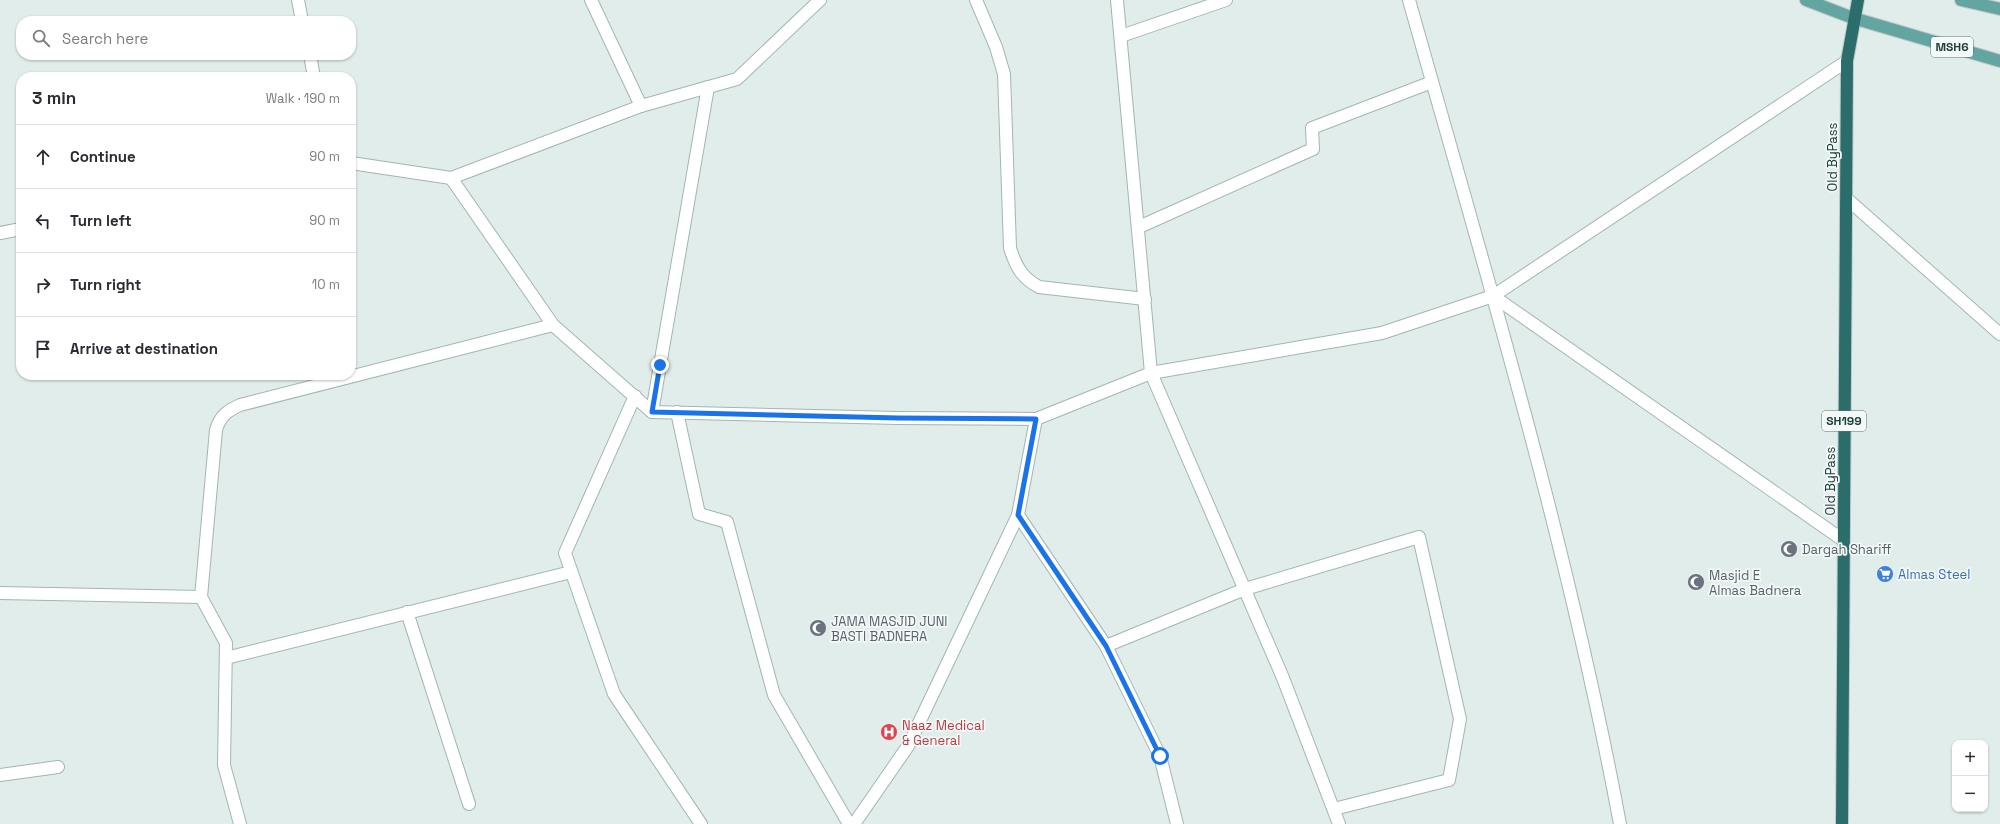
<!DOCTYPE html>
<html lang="en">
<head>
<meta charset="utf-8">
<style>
	:root { --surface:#fff; --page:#f2f2f3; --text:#2b2b33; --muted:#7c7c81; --line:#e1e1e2 }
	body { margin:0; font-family:"Space Grotesk",sans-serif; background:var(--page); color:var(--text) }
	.controls { position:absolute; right:12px; bottom:12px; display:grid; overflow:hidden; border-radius:8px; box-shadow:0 1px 3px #0004 }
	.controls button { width:36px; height:36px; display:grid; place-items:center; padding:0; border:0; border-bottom:1px solid var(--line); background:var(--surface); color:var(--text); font:20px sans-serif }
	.stop { position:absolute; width:12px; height:12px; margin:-9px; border:3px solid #1a73e8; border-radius:50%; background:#fff }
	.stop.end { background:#1a73e8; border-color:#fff; box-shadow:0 1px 4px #0008 }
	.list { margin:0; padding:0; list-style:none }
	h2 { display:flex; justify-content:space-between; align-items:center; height:52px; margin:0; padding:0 16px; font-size:17px }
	h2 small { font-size:13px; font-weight:400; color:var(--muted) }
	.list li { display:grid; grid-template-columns:26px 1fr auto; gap:12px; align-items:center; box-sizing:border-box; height:64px; padding:0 16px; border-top:1px solid var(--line) }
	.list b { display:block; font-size:15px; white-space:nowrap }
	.list em { font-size:13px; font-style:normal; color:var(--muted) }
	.icon { flex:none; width:22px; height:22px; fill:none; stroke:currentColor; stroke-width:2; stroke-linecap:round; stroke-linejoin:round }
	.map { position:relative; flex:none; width:2000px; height:824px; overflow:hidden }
	.search { position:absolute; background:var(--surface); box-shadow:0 1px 3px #0004; left:16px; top:16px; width:340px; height:44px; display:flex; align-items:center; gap:10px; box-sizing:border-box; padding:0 14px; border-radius:16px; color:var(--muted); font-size:15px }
	.panel { position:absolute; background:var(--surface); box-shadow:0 1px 3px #0004; left:16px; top:72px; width:340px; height:308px; border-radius:16px }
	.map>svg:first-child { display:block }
</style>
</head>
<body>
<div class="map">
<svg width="2000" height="824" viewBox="0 0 2000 824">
	<rect width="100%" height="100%" fill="#e1edea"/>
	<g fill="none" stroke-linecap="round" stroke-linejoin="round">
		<!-- street casing -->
		<g stroke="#a3b5b2" stroke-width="14">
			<g id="street">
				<polyline points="298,0 302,21"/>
				<polyline points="591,0 641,106"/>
				<path d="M976 0 996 47 1004 74 1010 248C1016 267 1022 278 1039 287L1145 299"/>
				<polyline points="1117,0 1151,373 1283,678 1339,824"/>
				<path d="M1409 0C1486 273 1568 545 1620 824"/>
				<polyline points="1121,36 1226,0"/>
				<polyline points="310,55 314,77"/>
				<polyline points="351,163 451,178 641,106 737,79 820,0"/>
				<polyline points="451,178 553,325 652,412 898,418 1036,419 1151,373 1382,333 1493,296 1847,61"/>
				<polyline points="1846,198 2000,334"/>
				<polyline points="1139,227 1313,149 1312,128 1432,82"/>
				<polyline points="0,233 21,229"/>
				<polyline points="1493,296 1843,540"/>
				<polyline points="635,396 565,553 614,694 701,824"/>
				<polyline points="652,412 708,87"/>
				<polyline points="677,412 699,514 727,522 774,695 849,824"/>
				<polyline points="1036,419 1018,515 1106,646 1160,756 1177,824"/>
				<polyline points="0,593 201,597 226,643 224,765 240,824"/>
				<path d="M201 597 216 430C220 416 227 411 240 405L553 325"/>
				<polyline points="407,612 469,804"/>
				<polyline points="1106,646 1245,589 1419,537 1460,719 1449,780 1334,809"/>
				<polyline points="226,658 571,572"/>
				<polyline points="0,775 58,767"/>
				<polyline points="854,824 908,746 1018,515"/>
			</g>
		</g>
		<!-- primary casing -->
		<g stroke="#c1c9c8" stroke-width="14">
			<g id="primary">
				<polyline points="1806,0 1853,18 2000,61"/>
				<polyline points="1961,0 2000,9"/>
			</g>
		</g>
		<!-- highway casing -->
		<g stroke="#c1c9c8" stroke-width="14">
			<polyline id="highway" points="1842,824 1847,61 1858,0"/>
		</g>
		<!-- street -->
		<use href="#street" stroke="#fff" stroke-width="12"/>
		<!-- primary -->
		<use href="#primary" stroke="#63a5a0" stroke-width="12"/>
		<!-- highway -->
		<use href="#highway" stroke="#2a6d6b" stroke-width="12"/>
	</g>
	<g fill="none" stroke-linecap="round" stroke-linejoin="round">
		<!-- route -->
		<polyline stroke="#1a73e8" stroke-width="5" points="660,365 652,412 898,418 1036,419 1018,515 1106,646 1160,756"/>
	</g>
	<!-- icons -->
	<defs>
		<g id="mosque-disc" transform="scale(0.9)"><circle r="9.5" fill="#6b7280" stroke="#f2f9f7"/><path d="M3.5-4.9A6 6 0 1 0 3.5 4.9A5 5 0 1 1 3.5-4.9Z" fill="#fff"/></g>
		<g id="supermarket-disc" transform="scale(0.9)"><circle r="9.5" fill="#3f7fe0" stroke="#f2f9f7"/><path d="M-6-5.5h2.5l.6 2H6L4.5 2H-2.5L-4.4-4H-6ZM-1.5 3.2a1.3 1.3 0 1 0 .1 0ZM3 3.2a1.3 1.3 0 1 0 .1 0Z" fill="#fff"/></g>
		<g id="hospital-disc" transform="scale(0.9)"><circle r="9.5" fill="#e0444e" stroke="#f2f9f7"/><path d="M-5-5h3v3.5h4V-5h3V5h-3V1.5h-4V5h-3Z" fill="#fff"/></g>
	</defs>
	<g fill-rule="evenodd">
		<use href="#mosque-disc" x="1789" y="549"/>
		<use href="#supermarket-disc" x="1885" y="574"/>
		<use href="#mosque-disc" x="1696" y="582"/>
		<use href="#mosque-disc" x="818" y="628"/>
		<use href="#hospital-disc" x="889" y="732"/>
	</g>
	<g text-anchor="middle" stroke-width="3.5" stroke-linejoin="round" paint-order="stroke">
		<!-- shield labels -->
		<g fill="#f2f9f7" stroke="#5f7774" stroke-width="1">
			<rect x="1931" y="37" width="42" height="20" rx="3"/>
			<rect x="1822" y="411" width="44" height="20" rx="3"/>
		</g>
		<g font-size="12" font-weight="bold" fill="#203f3c">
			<text x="1952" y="51">MSH6</text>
			<text x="1844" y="425">SH199</text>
		</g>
		<!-- street labels -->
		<g font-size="13" fill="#203f3c" stroke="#f2f9f7">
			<text transform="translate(1832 157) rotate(-90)" y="5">Old ByPass</text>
			<text transform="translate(1830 481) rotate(-90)" y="5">Old ByPass</text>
		</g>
		<!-- worship labels -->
		<g font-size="13" fill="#5b616d" stroke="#f2f9f7" text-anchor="start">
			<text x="1802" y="554">Dargah Shariff</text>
			<text x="1709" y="580">Masjid E<tspan x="1709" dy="15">Almas Badnera</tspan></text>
			<text x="831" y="626">JAMA MASJID JUNI<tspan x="831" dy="15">BASTI BADNERA</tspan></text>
		</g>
		<!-- shop labels -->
		<g font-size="13" fill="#366cbe" stroke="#f2f9f7" text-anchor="start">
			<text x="1898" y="579">Almas Steel</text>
		</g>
		<!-- health labels -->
		<g font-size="13" fill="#be3a42" stroke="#f2f9f7" text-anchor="start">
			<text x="902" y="730">Naaz Medical<tspan x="902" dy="15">&amp; General</tspan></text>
		</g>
	</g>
</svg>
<div class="controls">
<button>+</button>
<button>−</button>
</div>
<div class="stop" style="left:1160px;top:756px"></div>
<div class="stop end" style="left:660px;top:365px"></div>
<div class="search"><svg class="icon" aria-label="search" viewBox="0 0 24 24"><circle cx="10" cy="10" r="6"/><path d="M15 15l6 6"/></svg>Search here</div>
<section class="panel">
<h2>3 min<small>Walk · 190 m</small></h2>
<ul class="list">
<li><svg class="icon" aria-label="ahead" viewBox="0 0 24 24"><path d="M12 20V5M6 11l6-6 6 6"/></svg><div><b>Continue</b></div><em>90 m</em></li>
<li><svg class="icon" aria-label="left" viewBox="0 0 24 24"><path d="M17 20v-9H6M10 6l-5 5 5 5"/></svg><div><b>Turn left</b></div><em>90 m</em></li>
<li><svg class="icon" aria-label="right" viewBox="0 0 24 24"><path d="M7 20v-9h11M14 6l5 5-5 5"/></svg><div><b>Turn right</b></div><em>10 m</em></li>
<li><svg class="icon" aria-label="arrive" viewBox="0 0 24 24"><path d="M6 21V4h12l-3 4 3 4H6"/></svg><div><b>Arrive at destination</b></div></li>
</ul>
</section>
</div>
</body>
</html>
